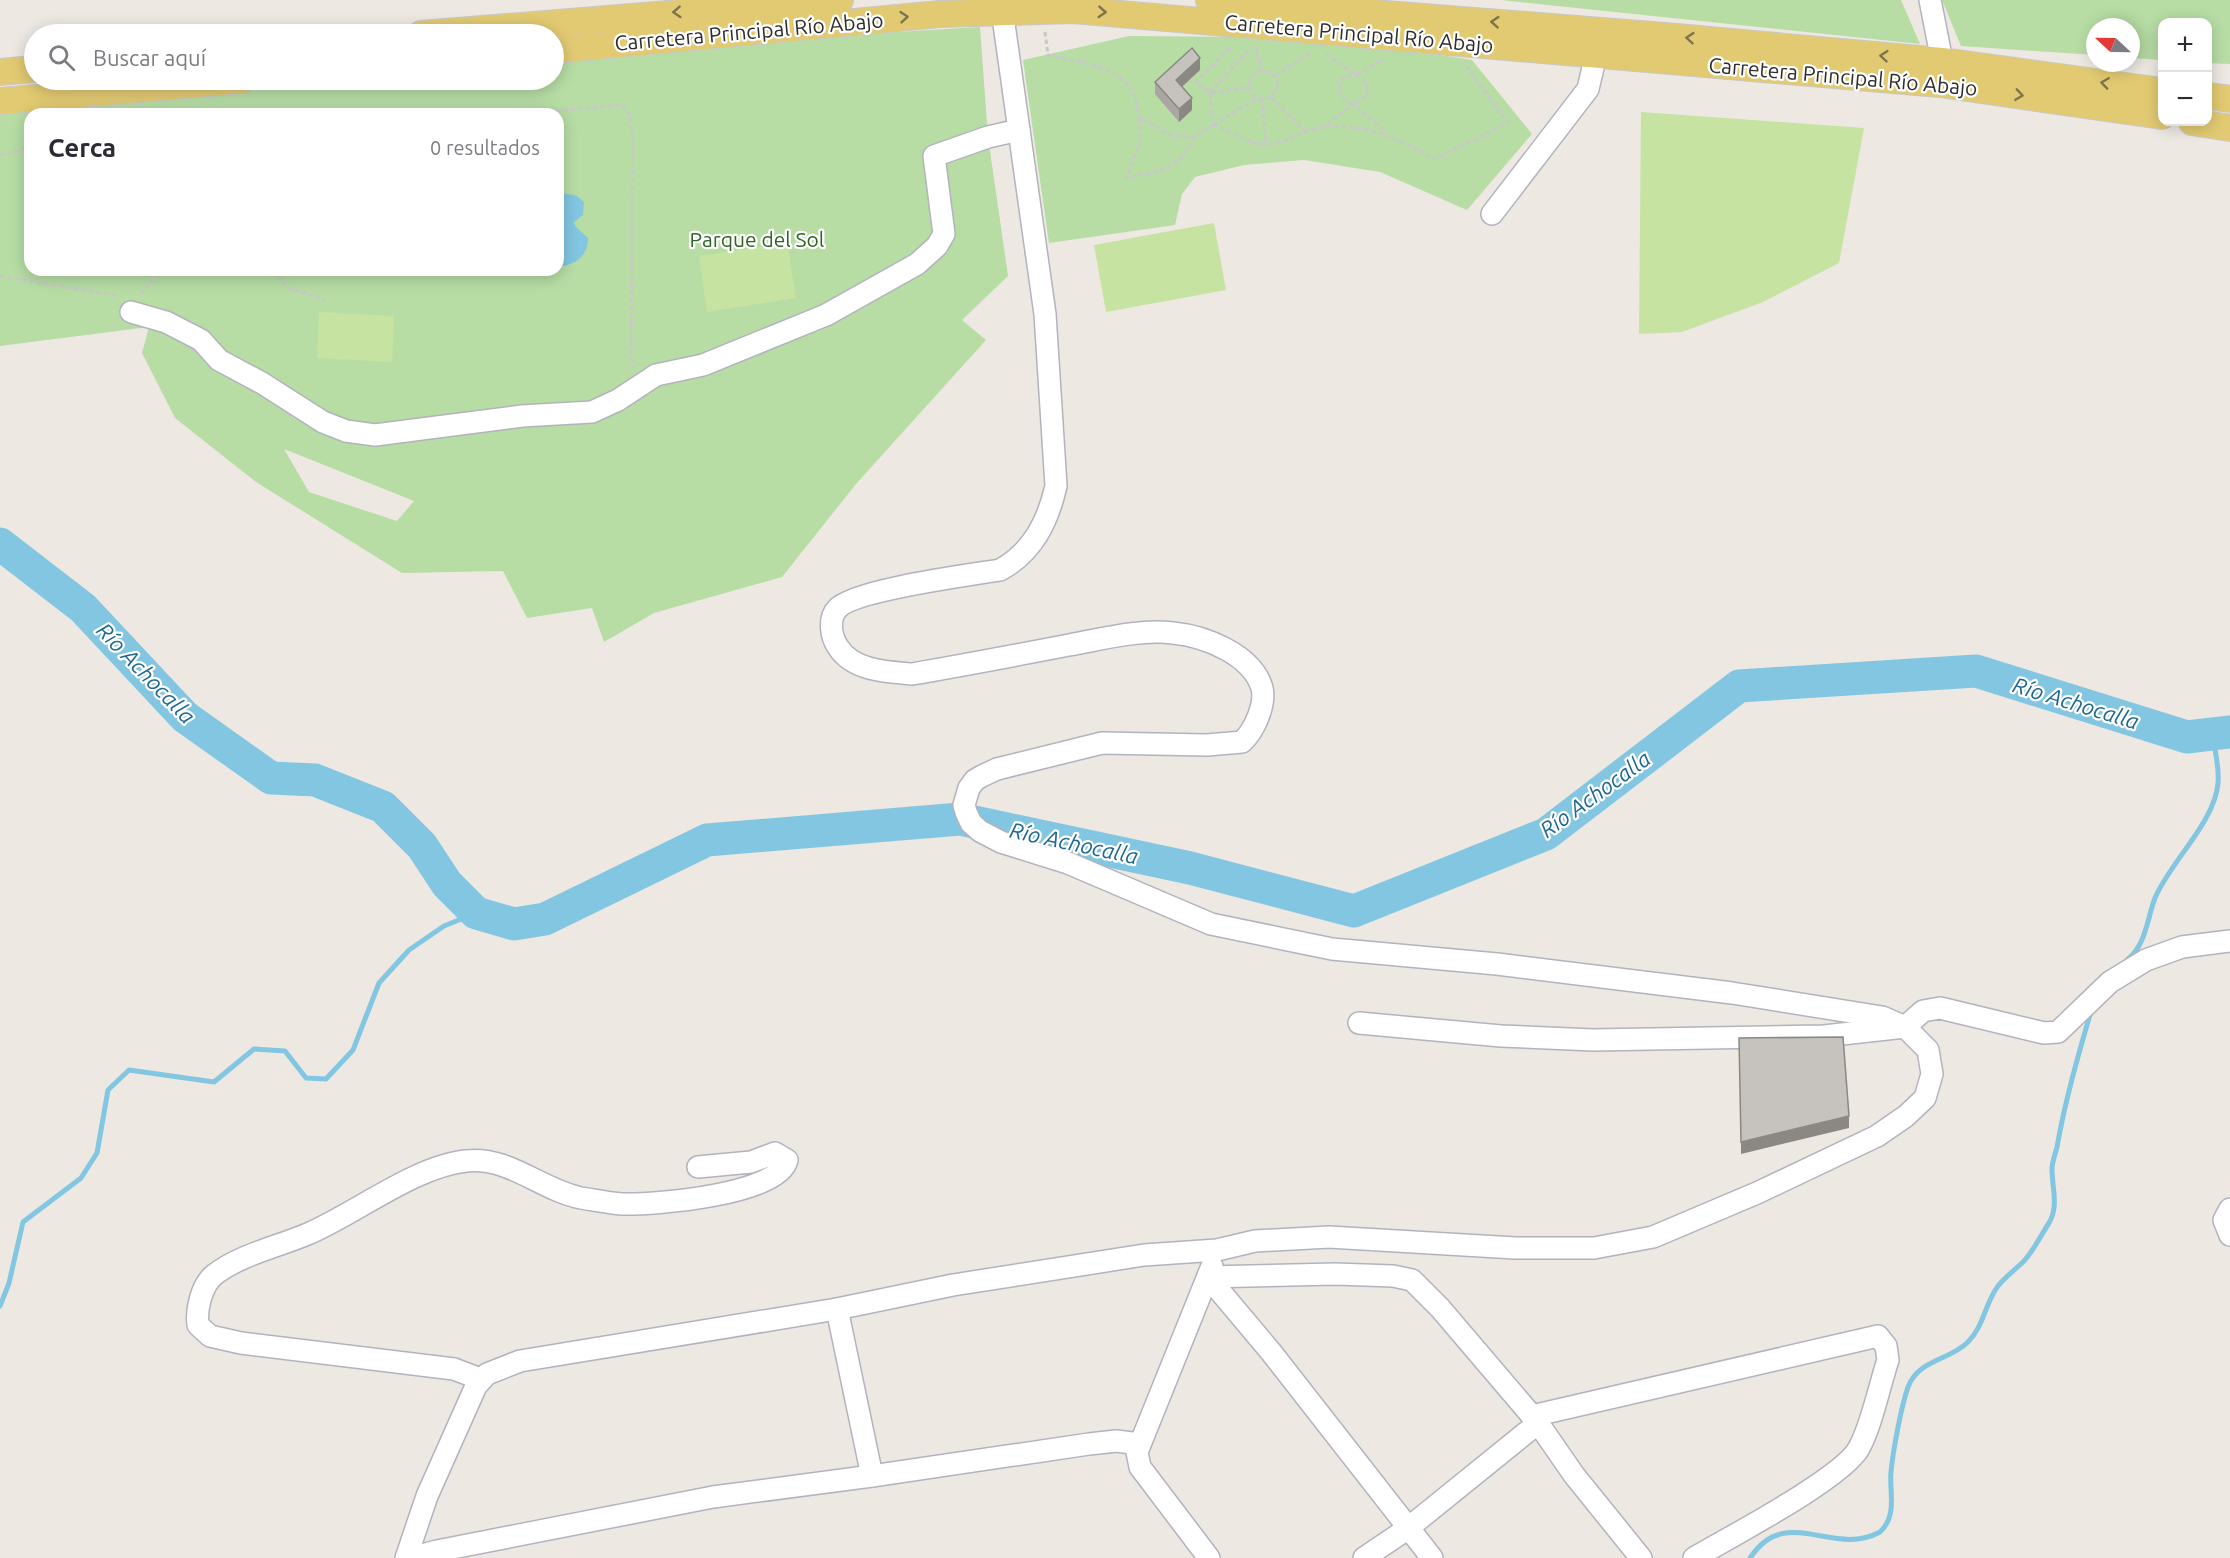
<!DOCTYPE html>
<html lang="es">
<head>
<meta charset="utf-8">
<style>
	:root { --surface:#fff; --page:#f7f7f7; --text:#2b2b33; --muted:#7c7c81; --line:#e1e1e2 }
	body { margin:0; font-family:Ubuntu,sans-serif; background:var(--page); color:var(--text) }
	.controls { position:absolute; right:18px; top:18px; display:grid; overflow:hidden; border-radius:12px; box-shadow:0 3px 15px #0003 }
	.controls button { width:54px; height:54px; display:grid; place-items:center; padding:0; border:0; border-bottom:2px solid var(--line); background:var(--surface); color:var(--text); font:30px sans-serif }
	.compass { position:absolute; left:2086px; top:18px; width:54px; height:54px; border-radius:50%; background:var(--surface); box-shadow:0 3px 15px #0003; rotate:292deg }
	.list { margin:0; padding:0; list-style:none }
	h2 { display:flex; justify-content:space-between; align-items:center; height:78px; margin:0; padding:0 24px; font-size:26px }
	h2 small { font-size:20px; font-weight:400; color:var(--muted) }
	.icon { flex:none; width:33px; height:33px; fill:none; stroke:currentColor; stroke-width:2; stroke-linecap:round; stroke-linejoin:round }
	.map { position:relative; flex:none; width:2230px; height:1558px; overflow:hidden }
	.search { position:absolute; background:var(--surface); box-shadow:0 3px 15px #0003; left:24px; top:24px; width:540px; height:66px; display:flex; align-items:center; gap:15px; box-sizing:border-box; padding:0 21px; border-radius:33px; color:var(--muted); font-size:22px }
	.panel { position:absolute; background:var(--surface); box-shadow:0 3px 15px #0003; left:24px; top:108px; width:540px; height:168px; border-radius:18px }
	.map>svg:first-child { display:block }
</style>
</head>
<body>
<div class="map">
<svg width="2230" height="1558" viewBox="0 0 2230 1558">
	<rect width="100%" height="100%" fill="#ede8e2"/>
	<!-- green -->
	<g fill="#b7dda5" fill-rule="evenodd">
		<polygon points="1501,0 1901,0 1920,44"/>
		<polygon points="1942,0 2230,0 2230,64 2208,63 2208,22 2162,22 2162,60 2131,58 2131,27 2095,27 2095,55 1961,46"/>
		<path d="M980 27 988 137 1008 276 962 320 986 340 856 484 782 577 654 613 604 642 592 608 527 618 503 571 402 573 256 482 175 418 142 353 149 327 0 346V112L371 80H554V62L713 43ZM30 114H558V270H30ZM284 449 414 501 397 521 309 492Z"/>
		<polygon points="1129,36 1243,37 1391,47 1472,60 1532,134 1467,210 1380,172 1304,160 1244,165 1195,177 1182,194 1175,225 1049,243 1023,60"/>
	</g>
	<!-- pitch -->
	<g fill="#c6e3a2">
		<polygon points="1641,112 1864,128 1839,263 1763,302 1682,332 1639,334"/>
		<polygon points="1214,223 1226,290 1106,312 1094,245"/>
		<polygon points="787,243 796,298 707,312 699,256"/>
		<polygon points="319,312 394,316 392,362 317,358"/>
	</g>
	<!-- water -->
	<path fill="#82c6e2" d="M558 192 577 196 584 202 583 215 574 222 575 226 588 238C588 255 576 266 558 266Z"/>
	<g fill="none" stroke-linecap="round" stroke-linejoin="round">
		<!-- stream -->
		<g stroke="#82c6e2" stroke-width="5">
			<path d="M2127 960C2146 945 2147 919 2155 898 2170 862 2215 822 2218 783 2220 764 2212 743 2212 724L2217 734"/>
			<polyline points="0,1306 9,1283 23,1222 81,1178 97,1153 108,1090 129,1070 214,1082 254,1049 285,1051 306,1078 326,1079 353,1050 379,983 409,950 444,926 476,913"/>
			<path d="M1750 1558C1786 1503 1832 1558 1880 1532 1898 1515 1889 1492 1891 1472 1893 1451 1901 1407 1908 1387 1919 1359 1949 1361 1968 1342 1984 1326 1985 1303 1998 1286 2005 1277 2016 1269 2024 1261 2034 1250 2041 1235 2049 1223 2059 1207 2052 1187 2052 1169 2052 1162 2055 1155 2057 1147 2065 1101 2078 1056 2091 1011"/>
		</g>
		<!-- river -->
		<polyline stroke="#82c6e2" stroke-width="33" points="0,544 83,608 185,717 271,778 315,780 383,807 422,846 447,884 476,913 514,924 545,919 707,840 960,819 1190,868 1354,911 1546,834 1739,686 1976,671 2187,737 2230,732"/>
		<!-- minor casing -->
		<g stroke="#b2b3bc" stroke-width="24">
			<g id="minor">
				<polyline points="1930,0 1942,61"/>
				<polyline points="1492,214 1588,89 1596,55"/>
				<polyline points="131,312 166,322 201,340 219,360 262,383 323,422 346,431 375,435 522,416 592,412 618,400 656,375 703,365 826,315 917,264 937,246 944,234 934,156 988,137 1019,130"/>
				<polyline points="1359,1023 1501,1036 1593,1040 1824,1036 1905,1027 1923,1011 1940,1008 2044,1033 2058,1032 2110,982 2146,960 2182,947 2230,941"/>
				<polyline points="2230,1209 2224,1220 2230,1235"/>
				<polyline points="1208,1277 1335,1274 1393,1276 1412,1280 1440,1308 1538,1423 1574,1475 1641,1558"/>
				<polyline points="1208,1277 1271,1352 1432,1558"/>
				<polyline points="837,1309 872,1476"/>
				<path d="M480 1379 454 1369 241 1343 210 1336 198 1325C196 1310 201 1286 214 1275 241 1254 278 1247 310 1233 356 1213 416 1166 466 1161 509 1156 541 1190 581 1198 594 1200 609 1203 622 1204 653 1205 779 1195 787 1160L775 1153 751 1162 698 1167"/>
				<path d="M1532 1416 1878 1336 1886 1346 1888 1360C1879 1387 1872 1424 1859 1448 1843 1478 1728 1538 1694 1558"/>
				<path d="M406 1558 427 1496 476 1386 487 1374 520 1361 837 1309 953 1285 1144 1255 1217 1250 1255 1241 1329 1237 1515 1248H1594L1653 1237 1757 1193 1877 1136 1906 1116 1925 1098 1932 1074 1928 1050 1905 1027 1882 1017 1732 993 1497 964 1332 949 1211 924 1068 863 1001 842 980 831 971 823 966 812 964 805 969 788 975 780 982 776 997 769 1102 743 1207 745 1242 742C1254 731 1266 705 1262 688 1252 654 1204 636 1173 633 1139 629 1103 639 1069 645 1017 655 965 665 912 674 887 672 853 671 838 647 831 637 828 619 837 609 853 590 970 575 1000 570 1033 552 1048 521 1056 486L1045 314 1002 10"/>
				<polyline points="411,1558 437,1551 713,1497 872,1476 1089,1444 1116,1441 1140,1444"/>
				<polyline points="1209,1558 1140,1467 1137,1452 1212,1266"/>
				<polyline points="1364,1558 1407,1529 1538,1423"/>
			</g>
		</g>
		<!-- major casing -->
		<g stroke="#c8c8c8" stroke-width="28">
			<g id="major">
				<polyline points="1209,0 1665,36 1942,61 2162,91"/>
				<polyline points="421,34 840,0"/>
				<polyline points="554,50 940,14 1073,10 1940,84 2162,116"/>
				<polyline points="0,72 34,69"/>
				<polyline points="2208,96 2230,99"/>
				<polyline points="0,101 242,80"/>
				<polyline points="2192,122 2230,128"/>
			</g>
		</g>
		<!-- path -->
		<g stroke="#c8c8c8" stroke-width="3" stroke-dasharray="4.5 3" stroke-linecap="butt">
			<path d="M1045 32 1048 55C1075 62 1117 64 1132 91 1137 98 1137 110 1140 118"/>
			<polyline points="1255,46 1262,70"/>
			<polyline points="1326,54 1356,75 1384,59"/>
			<circle cx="1263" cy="85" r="14"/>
			<circle cx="1353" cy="89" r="14"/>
			<polyline points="1275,76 1311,52"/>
			<polyline points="1210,93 1251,48"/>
			<polyline points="1212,93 1249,87"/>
			<polyline points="1271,97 1306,132"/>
			<polyline points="1262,99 1266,144"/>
			<polyline points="518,114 622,105 629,114 633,137 631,356 634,368"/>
			<path d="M1213 125C1226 129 1243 140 1255 143 1276 148 1290 137 1308 131 1354 117 1396 138 1435 159L1508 123 1466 66"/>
			<polyline points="1213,125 1257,98"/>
			<polyline points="1321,128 1354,104 1386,132"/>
			<path d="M1195 137C1178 171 1160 171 1126 178L1140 143V118L1171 135 1195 137 1213 125 1210 93 1196 82 1232 45"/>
			<polyline points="0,155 30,148"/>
			<polyline points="274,270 287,288 326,300"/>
			<polyline points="0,276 119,296"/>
			<polyline points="141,294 161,270"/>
		</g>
		<!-- minor -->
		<use href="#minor" stroke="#fff" stroke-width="21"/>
		<!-- major -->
		<use href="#major" stroke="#e2ca72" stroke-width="26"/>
	</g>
	<!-- wall -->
	<polygon fill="#aaa7a3" points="1200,70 1182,87 1192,110 1179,122 1155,94 1155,82"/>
	<!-- shaded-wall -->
	<g fill="#8b8884">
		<polygon points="1200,58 1200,70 1176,92 1176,80"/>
		<polygon points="1192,98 1192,110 1179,122 1179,109"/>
		<polygon points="1849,1116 1849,1128 1741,1154 1741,1142"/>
	</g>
	<!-- building -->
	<g fill="#c6c2bd" stroke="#8b8884" stroke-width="1.5">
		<polygon points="1192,48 1200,58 1176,80 1192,98 1179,109 1155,82"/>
		<polygon points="1843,1037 1849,1116 1741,1142 1739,1038"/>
	</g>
	<!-- one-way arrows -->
	<defs><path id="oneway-chevron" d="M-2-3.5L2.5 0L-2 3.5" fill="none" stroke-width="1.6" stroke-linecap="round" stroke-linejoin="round" transform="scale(1.5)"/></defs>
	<g stroke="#7e744c">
		<use href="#oneway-chevron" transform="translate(677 12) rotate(176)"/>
		<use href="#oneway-chevron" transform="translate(1102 12) rotate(4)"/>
		<use href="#oneway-chevron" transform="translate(904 17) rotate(-5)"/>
		<use href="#oneway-chevron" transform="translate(1495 22) rotate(-176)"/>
		<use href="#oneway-chevron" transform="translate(1690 38) rotate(-175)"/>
		<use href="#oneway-chevron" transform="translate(1884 56) rotate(-175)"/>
		<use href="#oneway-chevron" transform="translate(2105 83) rotate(-172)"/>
		<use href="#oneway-chevron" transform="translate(2019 95) rotate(8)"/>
	</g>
	<g text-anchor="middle" stroke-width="4.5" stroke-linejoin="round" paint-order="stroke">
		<!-- street labels -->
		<g font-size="21" fill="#2d2d2d" stroke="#fff">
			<text transform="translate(749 32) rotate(-5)" y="7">Carretera Principal Río Abajo</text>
			<text transform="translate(1359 34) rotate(5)" y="7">Carretera Principal Río Abajo</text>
			<text transform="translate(1843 77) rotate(5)" y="7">Carretera Principal Río Abajo</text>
		</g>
		<!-- park labels -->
		<g font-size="21" fill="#306424" stroke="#fff">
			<text x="757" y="247">Parque del Sol</text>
		</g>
		<!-- water labels -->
		<g font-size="22" font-style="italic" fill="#1d6791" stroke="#fff">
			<text transform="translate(146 673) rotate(46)" y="8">Río Achocalla</text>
			<text transform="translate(2076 703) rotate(17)" y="8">Río Achocalla</text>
			<text transform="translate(1595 794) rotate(-36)" y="8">Río Achocalla</text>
			<text transform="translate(1074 843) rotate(12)" y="8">Río Achocalla</text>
		</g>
	</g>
</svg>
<div class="controls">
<button>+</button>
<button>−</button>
</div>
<svg class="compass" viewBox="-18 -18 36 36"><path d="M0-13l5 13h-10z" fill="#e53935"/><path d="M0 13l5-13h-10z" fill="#7c7c81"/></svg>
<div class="search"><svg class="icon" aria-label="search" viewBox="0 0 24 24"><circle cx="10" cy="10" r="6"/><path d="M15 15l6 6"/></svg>Buscar aquí</div>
<section class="panel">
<h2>Cerca<small>0 resultados</small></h2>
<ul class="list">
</ul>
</section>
</div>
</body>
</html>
